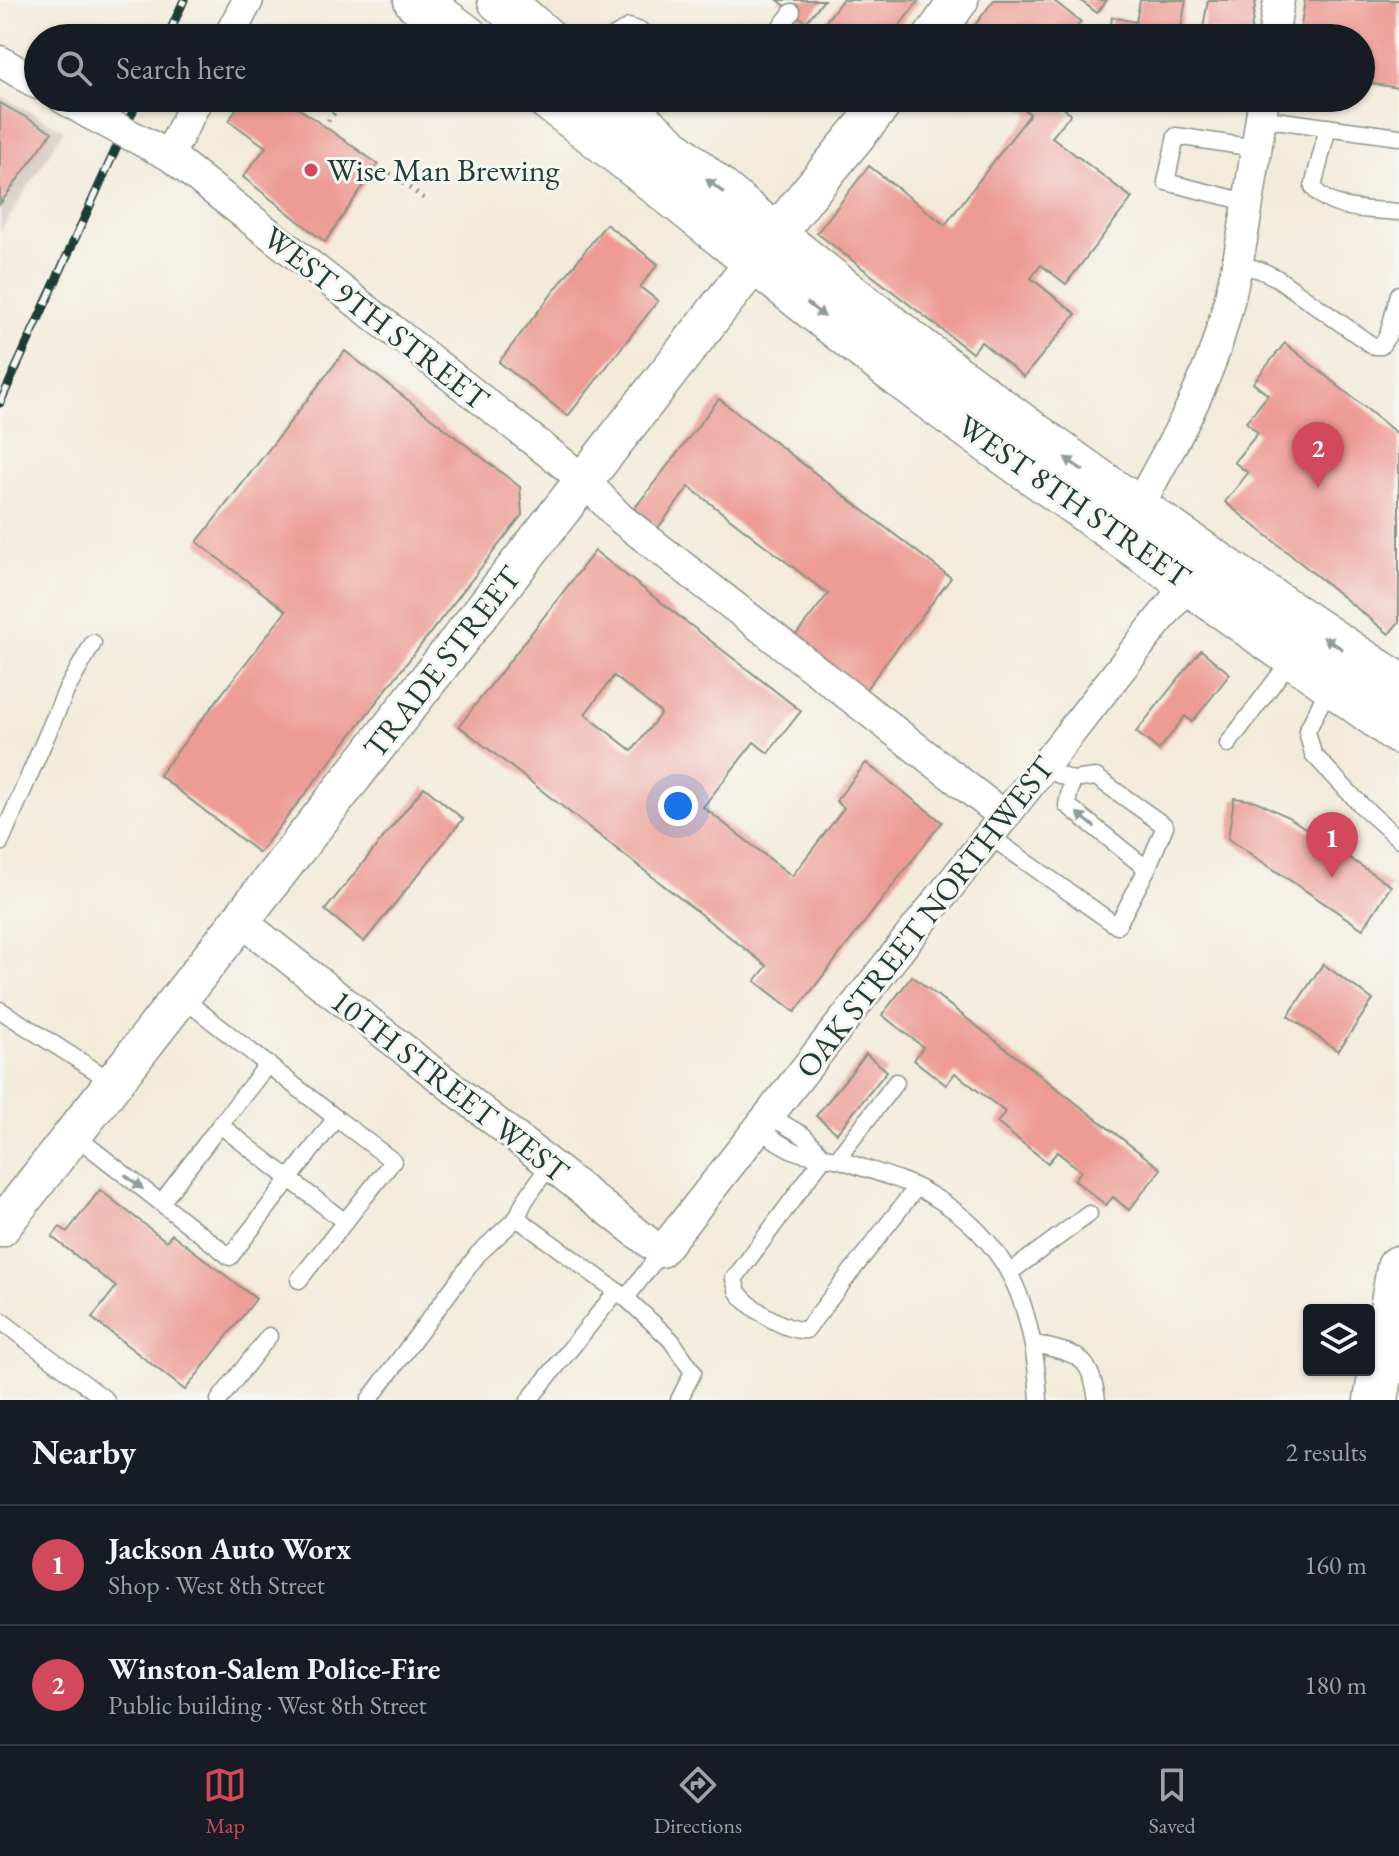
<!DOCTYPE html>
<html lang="en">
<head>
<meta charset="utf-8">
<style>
	:root { --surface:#171b24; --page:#20242c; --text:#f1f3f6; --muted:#9ea1a6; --line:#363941; --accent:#d1495b }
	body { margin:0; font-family:"EB Garamond",serif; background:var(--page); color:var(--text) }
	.controls { position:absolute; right:24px; bottom:24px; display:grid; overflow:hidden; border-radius:8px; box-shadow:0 2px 6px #0004 }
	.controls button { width:72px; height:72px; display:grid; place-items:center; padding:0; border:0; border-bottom:2px solid var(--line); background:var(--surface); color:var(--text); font:40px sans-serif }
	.you { position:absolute; left:678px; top:806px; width:28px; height:28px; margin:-20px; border:6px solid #fff; border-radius:50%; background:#1a73e8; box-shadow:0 0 0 12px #1a73e833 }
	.badge { display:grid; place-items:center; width:52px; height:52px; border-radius:50%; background:var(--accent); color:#fff; font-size:26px; font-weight:700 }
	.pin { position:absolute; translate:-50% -66px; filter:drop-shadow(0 2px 4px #0008) }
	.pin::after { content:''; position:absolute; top:42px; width:28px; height:24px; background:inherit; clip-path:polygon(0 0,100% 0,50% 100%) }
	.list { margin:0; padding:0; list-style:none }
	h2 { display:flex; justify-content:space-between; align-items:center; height:104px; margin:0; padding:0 32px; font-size:34px }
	h2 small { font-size:26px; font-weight:400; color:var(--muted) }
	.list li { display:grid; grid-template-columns:52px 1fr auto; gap:24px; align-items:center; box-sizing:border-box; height:120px; padding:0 32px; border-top:2px solid var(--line) }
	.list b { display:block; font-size:30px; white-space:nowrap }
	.list p { margin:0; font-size:26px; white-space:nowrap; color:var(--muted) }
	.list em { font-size:26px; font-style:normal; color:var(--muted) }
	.icon { flex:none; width:44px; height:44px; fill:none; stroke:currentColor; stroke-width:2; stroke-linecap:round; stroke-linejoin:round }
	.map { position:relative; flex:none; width:1399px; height:1400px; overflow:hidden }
	.search { position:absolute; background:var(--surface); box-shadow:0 2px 6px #0004; left:24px; right:24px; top:24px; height:88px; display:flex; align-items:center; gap:20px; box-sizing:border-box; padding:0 28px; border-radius:44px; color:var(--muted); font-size:30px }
	.sheet { height:344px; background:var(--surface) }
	nav { display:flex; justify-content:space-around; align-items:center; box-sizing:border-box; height:112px; border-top:2px solid var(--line); background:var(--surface); font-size:22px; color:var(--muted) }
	nav a { display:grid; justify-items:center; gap:4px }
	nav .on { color:var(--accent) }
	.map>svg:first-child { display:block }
</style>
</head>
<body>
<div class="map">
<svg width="1399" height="1400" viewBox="0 0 1399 1400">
	<rect width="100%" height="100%" fill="#f6f6f2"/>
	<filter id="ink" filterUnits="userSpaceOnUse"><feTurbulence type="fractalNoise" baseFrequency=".0125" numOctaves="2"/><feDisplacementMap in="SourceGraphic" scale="16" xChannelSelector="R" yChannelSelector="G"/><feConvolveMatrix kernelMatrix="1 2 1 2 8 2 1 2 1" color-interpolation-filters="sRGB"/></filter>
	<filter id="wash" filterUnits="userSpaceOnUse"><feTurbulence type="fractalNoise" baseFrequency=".006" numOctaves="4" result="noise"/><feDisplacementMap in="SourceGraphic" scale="32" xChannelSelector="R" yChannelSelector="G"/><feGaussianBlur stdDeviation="1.8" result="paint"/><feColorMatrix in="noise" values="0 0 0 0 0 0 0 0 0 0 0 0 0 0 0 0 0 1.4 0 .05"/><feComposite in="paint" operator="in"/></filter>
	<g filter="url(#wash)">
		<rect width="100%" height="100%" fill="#f3ebda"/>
		<!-- industrial -->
		<polygon fill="#cec1ba" points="0,96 64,130 0,232"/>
		<g id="blocks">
			<!-- building -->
			<g fill="#ed9b94" fill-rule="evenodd">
				<polygon points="778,0 824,0 806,22"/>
				<polygon points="842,0 919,0 890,38 842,38 824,24"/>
				<polygon points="994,0 1053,0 1081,22 1068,38 965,38"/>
				<polygon points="1080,0 1107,0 1097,13"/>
				<polygon points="1140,0 1186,0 1181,28 1228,38 1109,38 1112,17 1136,22"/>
				<polygon points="1208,0 1256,0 1250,35 1203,28"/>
				<polygon points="1305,0 1399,0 1399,88 1361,82 1361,38 1299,38"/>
				<polygon points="242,98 284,98 378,164 325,242 243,177 266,147 229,121"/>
				<polygon points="1009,98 1050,98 1071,114 1052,137 1132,198 1066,284 1041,265 1031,278 1076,314 1024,377 981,342 972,353 817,233 869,166 945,225 1030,114"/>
				<polygon points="0,103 52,132 0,204"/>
				<polygon points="606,224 658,264 640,287 658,301 568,416 499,362"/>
				<polygon points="1285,343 1399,435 1399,622 1389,634 1225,502 1248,473 1234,462 1258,433 1246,422 1268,395 1253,383"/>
				<polygon points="345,351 520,487 522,515 259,853 159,775 286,611 197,542"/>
				<polygon points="719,399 951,578 862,694 792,640 828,594 689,487 658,528 634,509"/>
				<path d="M595 551 801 711 768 753 754 742 703 807 792 876 844 808 836 801 866 763 942 822 795 1012 755 981 767 966 459 726ZM614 676 661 713 632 751 585 714Z"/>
				<polygon points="1201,650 1230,674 1192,722 1185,716 1159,750 1136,732"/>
				<polygon points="424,787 463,819 364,942 325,910"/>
				<polygon points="1234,798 1256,801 1290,818 1391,886 1363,929 1228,839"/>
				<polygon points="1323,964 1373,1000 1338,1051 1288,1016"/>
				<polygon points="912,976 1161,1169 1129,1210 1113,1197 1106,1205 1074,1180 1081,1171 1057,1152 1048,1163 997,1123 1005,1112 955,1073 946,1085 914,1060 923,1047 882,1015"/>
				<polygon points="866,1054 887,1071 837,1133 816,1116"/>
				<polygon points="100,1190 166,1241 172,1234 256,1299 185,1390 92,1318 116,1287 52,1237 60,1227 67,1232"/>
			</g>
		</g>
	</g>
	<g filter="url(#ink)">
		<use href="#blocks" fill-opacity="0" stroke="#899487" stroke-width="2"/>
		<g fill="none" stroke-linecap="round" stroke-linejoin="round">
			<!-- service casing -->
			<g stroke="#899487" stroke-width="19">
				<g id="service">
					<polyline points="611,38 629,27 641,31 652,38"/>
					<polyline points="772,38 792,12"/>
					<polyline points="1260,118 1399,137"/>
					<path d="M1328 127 1313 187C1330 212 1371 209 1399 212"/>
					<polyline points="1247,202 1166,182 1176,136 1255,148"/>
					<polyline points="1237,264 1260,270 1277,278 1373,346 1381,346 1388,335 1399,294"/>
					<polyline points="1330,685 1307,731 1313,754 1362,806 1399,839"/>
					<polyline points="1228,744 1293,657"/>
					<polyline points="1042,768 1072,780 1067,805 1147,869"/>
					<polyline points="988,835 1117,926 1147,869 1165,826 1096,777 1072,780"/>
					<polyline points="0,843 66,691 93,643"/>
					<polyline points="0,1010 113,1082"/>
					<polyline points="768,1115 804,1136 824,1157"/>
					<polyline points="220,1125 268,1064"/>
					<path d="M758 1129C770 1136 782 1146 795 1151 810 1157 828 1156 843 1161 871 1171 904 1179 929 1194 1011 1240 1034 1310 1039 1400"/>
					<polyline points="73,1134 230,1257 336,1118 180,996"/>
					<path d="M824 1157 734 1279C736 1284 736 1289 738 1292 749 1308 787 1332 806 1330L916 1188"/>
					<polyline points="837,1159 896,1082"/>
					<polyline points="161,1203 220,1125 345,1222"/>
					<polyline points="517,1218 524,1202 550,1164"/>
					<polyline points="661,1252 626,1298 671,1340 693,1372 679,1400"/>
					<polyline points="1009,1273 1089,1214"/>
					<polyline points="299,1280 393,1161 336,1118"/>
					<polyline points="0,1320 106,1400"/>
					<path d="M1033 1343C1074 1355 1090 1351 1097 1400"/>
					<polyline points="219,1400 269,1336"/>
					<polyline points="369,1400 478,1254 517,1218 626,1298"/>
					<polyline points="529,1400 617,1291"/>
				</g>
			</g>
			<!-- minor casing -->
			<g stroke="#899487" stroke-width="33">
				<g id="minor">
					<polyline points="228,38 248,0"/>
					<polyline points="1273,38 1279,0"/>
					<polyline points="0,61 38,84"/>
					<polyline points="63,98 92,115"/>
					<polyline points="155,148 169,155 584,480 620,518 1004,816"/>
					<polyline points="169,155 198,98"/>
					<path d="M1137 509C1166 455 1198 402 1217 344 1242 265 1251 180 1264 98"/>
					<polyline points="240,920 661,1252 1189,582"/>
				</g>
			</g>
			<!-- tertiary casing -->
			<g stroke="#899487" stroke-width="41">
				<g id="tertiary">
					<polyline points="932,38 959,0"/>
					<polyline points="0,1228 807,195 887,98"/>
				</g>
			</g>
			<!-- primary casing -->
			<g stroke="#899487" stroke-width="47">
				<g id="primary">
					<polyline points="416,0 467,38"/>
					<polyline points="500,0 544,38"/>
					<path d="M548 98C674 192 792 295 918 389 1076 507 1240 615 1399 732"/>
					<path d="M612 98C791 256 981 401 1177 536 1251 587 1324 638 1399 685"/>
					<polyline points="1376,1400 1399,1268"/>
				</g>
			</g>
			<!-- path -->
			<g stroke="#899487" stroke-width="5" stroke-dasharray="2 6" stroke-linecap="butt">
				<polyline points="328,121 346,98"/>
				<polyline points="383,169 425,199"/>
			</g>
			<!-- service -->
			<use href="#service" stroke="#fff" stroke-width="16"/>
			<!-- minor -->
			<use href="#minor" stroke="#fff" stroke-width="30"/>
			<!-- tertiary -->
			<use href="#tertiary" stroke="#fff" stroke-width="38"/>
			<!-- primary -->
			<use href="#primary" stroke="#fff" stroke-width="44"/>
			<!-- rail casing -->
			<g stroke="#1f3d34" stroke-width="9">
				<g id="rail">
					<polyline points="167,38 184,0"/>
					<polyline points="0,403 139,98"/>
				</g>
			</g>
			<!-- rail -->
			<use href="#rail" stroke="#f6f6f2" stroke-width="6" stroke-dasharray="18" stroke-linecap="butt"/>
			<!-- minor-bridge casing -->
			<g stroke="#899487" stroke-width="33" stroke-linecap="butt">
				<polyline id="minor-bridge" points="92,115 155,148"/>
			</g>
			<!-- minor-bridge -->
			<use href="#minor-bridge" stroke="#fff" stroke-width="30"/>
		</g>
		<!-- one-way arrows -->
		<defs><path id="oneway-solid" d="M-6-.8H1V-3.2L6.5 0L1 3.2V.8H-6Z" transform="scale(2)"/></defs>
		<g fill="#8f9e9a">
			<use href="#oneway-solid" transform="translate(715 186) rotate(-142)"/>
			<use href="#oneway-solid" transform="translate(816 310) rotate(38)"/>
			<use href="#oneway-solid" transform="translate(1074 464) rotate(-145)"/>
			<use href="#oneway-solid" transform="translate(1333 643) rotate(-147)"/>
			<use href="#oneway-solid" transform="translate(1086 820) rotate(-141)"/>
			<use href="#oneway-solid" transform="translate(134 1182) rotate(38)"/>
		</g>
	</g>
	<!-- markers -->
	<circle fill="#d1495b" stroke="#f6f6f2" stroke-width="3" cx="311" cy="170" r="8"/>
	<g text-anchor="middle" stroke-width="6" stroke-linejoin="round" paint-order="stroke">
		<!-- poi labels -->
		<g font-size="32" fill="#1f3d34" stroke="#f6f6f2" text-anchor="start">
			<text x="327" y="181">Wise Man Brewing</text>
		</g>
		<!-- street labels -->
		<g font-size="32" fill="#1f3d34" stroke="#f6f6f2">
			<text transform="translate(376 318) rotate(38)" y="11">WEST 9TH STREET</text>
			<text transform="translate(1074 501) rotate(35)" y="11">WEST 8TH STREET</text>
			<text transform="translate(442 662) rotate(-52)" y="11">TRADE STREET</text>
			<text transform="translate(925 917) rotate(-52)" y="11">OAK STREET NORTHWEST</text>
			<text transform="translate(450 1086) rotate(38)" y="11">10TH STREET WEST</text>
		</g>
	</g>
</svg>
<div class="controls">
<button><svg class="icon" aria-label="layers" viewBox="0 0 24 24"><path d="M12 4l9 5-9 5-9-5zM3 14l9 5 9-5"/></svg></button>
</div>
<div class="you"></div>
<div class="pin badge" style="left:1332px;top:878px">1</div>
<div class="pin badge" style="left:1318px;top:488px">2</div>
<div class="search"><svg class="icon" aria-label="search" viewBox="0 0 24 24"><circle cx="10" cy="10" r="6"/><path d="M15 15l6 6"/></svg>Search here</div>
</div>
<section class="sheet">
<h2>Nearby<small>2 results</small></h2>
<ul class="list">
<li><span class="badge">1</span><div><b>Jackson Auto Worx</b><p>Shop · West 8th Street</p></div><em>160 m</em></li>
<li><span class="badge">2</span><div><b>Winston-Salem Police-Fire</b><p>Public building · West 8th Street</p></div><em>180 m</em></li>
</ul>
</section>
<nav>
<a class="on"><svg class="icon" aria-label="map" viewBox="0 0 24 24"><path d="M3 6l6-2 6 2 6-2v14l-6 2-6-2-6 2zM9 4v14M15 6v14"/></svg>Map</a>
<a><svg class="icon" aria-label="directions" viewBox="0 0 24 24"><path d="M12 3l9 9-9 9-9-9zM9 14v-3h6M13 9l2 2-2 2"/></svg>Directions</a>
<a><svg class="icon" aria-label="saved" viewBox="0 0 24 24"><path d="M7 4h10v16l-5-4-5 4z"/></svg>Saved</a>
</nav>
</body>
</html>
